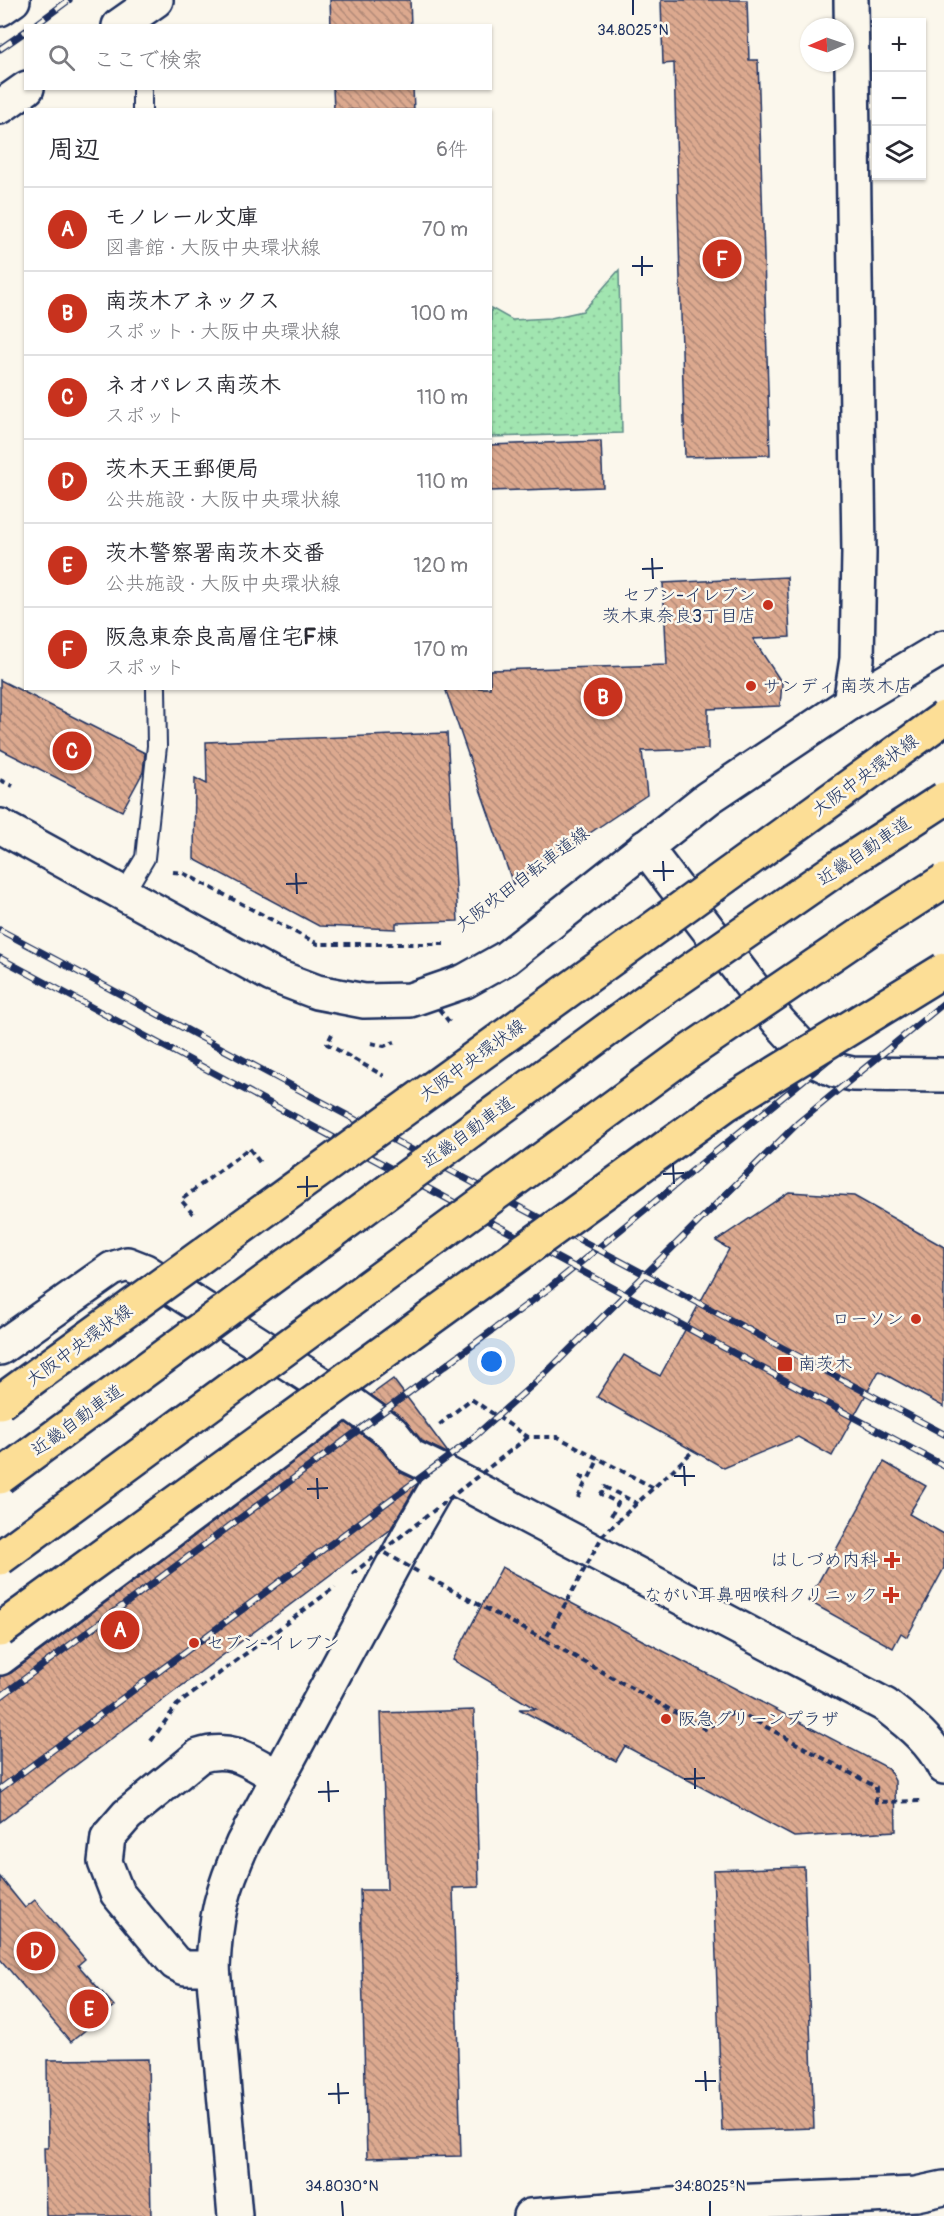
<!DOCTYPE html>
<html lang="ja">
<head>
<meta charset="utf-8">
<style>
	:root { --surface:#fff; --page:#f2f2f3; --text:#2b2b33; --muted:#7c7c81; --line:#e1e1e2; --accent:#c8321e }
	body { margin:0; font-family:Pangolin,"Klee One",sans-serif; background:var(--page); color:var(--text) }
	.controls { position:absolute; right:18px; top:18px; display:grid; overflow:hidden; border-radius:0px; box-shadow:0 2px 4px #0004 }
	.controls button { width:54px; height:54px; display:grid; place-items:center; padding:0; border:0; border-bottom:2px solid var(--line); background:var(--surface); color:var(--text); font:30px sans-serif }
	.compass { position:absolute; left:800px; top:18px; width:54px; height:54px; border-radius:50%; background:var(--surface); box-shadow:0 2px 4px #0004; rotate:268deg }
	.you { position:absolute; left:492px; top:1362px; width:21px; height:21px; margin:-15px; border:4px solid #fff; border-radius:50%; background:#1a73e8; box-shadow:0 0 0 9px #1a73e833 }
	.badge { display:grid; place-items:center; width:39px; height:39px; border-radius:50%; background:var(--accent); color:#fff; font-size:20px; font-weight:700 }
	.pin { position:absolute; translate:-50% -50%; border:3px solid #fff; box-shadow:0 2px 6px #0006 }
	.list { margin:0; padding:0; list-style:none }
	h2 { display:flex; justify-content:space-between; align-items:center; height:78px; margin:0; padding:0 24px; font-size:26px }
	h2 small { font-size:20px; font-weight:400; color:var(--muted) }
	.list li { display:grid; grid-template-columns:39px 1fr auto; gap:18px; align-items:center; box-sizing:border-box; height:84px; padding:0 24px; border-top:2px solid var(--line) }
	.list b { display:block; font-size:22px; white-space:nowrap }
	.list p { margin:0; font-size:20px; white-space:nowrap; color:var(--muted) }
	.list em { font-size:20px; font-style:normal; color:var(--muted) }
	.icon { flex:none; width:33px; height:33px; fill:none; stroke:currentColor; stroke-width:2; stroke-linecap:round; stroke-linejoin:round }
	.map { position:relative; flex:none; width:944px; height:2216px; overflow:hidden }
	.search { position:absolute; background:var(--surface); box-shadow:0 2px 4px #0004; left:24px; top:24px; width:468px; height:66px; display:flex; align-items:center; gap:15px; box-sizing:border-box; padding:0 21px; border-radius:0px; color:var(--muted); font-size:22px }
	.panel { position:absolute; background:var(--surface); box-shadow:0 2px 4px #0004; left:24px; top:108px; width:468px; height:582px; border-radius:0px }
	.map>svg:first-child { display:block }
</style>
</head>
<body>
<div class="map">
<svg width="944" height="2216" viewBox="0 0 944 2216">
	<defs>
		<pattern id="grass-dots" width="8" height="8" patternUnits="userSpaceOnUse" patternTransform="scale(1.5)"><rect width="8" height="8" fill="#a1e5b0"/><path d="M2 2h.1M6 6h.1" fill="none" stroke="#8ac59a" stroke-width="1.8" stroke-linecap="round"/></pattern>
		<pattern id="building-back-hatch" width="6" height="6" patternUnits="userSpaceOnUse" patternTransform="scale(1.5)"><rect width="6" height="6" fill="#dca98f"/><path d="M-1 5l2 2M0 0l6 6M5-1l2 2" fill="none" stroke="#b28a78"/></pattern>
	</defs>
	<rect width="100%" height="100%" fill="#fbf7ec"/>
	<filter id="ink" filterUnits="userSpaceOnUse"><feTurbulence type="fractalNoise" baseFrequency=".0167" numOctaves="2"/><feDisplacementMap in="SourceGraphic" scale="12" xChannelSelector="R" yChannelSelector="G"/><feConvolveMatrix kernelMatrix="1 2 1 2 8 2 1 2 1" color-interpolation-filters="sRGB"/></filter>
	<g filter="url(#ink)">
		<!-- grass -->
		<polygon fill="url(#grass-dots)" stroke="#5e8a87" stroke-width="1.5" points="619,270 622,433 491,437 491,308 512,320 551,318 583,311"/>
		<!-- building -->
		<g fill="url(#building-back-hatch)" stroke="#1b2f5e" stroke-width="1.5">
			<polygon points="330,0 410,0 411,26 331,26"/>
			<polygon points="661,0 747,0 749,60 758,60 770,455 685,457 674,63 663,64"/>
			<polygon points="333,88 413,88 414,110 334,110"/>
			<polygon points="601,441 603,487 491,491 490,445"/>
			<polygon points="787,577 790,637 753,639 782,683 780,706 708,709 708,749 642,751 647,795 513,884 445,688 490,688 490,670 667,665 663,583"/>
			<polygon points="0,680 145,753 143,772 122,811 0,749"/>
			<polygon points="447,733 458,921 396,923 396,929 319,926 194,859 195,778 207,784 206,742"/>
			<polygon points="789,1192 854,1196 944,1247 944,1407 879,1371 832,1456 798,1437 724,1468 597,1397 624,1355 660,1376 729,1249 716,1241"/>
			<polygon points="393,1379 412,1404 449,1454 422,1441 403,1418 371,1395"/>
			<polygon points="346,1423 379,1447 401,1473 419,1481 390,1530 0,1822 0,1676 11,1673"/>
			<polygon points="884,1462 926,1486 909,1514 944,1534 944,1568 907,1637 901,1633 893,1648 808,1601"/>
			<polygon points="502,1567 888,1768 895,1781 896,1831 794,1837 625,1746 616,1761 519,1709 536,1709 453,1660"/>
			<polygon points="474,1710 479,1887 453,1888 461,2156 367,2158 360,1890 387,1890 381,1713"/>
			<polygon points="804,1867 814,2128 722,2131 713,1870"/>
			<polygon points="0,1877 25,1908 35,1900 85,1959 78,1965 114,2006 71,2042 0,1959"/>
			<polygon points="148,2059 151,2216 46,2216 44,2148 48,2148 47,2060"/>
		</g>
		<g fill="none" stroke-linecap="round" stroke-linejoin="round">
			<!-- service casing -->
			<g stroke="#1b2f5e" stroke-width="22">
				<g id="service">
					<polyline points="142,88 142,110"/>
					<polyline points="124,893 145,858 157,746 156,688"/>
				</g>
			</g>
			<!-- minor casing -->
			<g stroke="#1b2f5e" stroke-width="38">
				<g id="minor">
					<polyline points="0,9 13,0"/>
					<polyline points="119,26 156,0"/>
					<polyline points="0,107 27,88"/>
					<polyline points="645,847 779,1022 814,1060 835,1070 852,1074 944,1075"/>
					<polyline points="0,1348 112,1269 127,1264 145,1271 346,1400 392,1433 410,1456 445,1473"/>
					<polyline points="0,1658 346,1400"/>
					<path d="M213 1968H185L175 1963 117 1893 105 1862 108 1837 127 1815 199 1756C232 1745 251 1762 278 1777"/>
					<path d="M235 2216 213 1968C215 1917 222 1890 243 1843L408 1537 445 1473 885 1705C908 1723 931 1740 944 1767"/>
					<polyline points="530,2216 686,2204 916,2194 944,2188"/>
				</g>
			</g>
			<!-- tertiary casing -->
			<g stroke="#1b2f5e" stroke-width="38">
				<g id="tertiary">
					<polyline points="850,703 857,659 859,553 851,0"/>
					<polyline points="0,826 272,975 317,992 364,1001 410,1000 465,981 506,958 708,798 850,703 944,647"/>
				</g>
			</g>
			<!-- path -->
			<g stroke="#1b2f5e" stroke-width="4" stroke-dasharray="6 4.5" stroke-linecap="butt">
				<polyline points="0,780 13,786"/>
				<polyline points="173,872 183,873 318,944 444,944"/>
				<polyline points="332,1034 327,1044 384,1076"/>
				<polyline points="371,1043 384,1046 395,1042"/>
				<polyline points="193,1214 181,1200 249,1148 261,1164"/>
				<polyline points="439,1425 471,1399 528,1437 558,1437 654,1488"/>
				<polyline points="579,1476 589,1478 599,1458"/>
				<polyline points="578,1498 586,1481 579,1476"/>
				<polyline points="611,1516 618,1503 601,1494 605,1487 638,1504"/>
				<polyline points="429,1578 545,1640 567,1601"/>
				<polyline points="545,1640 705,1729 737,1711 876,1787 876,1802 922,1801"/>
				<polyline points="151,1741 177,1705 335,1587"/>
			</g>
			<!-- service -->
			<use href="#service" stroke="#fbf7ec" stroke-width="18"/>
			<!-- minor -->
			<use href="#minor" stroke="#fbf7ec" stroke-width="33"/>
			<!-- tertiary -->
			<use href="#tertiary" stroke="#fbf7ec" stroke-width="33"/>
			<!-- rail casing -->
			<g stroke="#1b2f5e" stroke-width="7">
				<g id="rail">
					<polyline points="34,26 69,0"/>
					<polyline points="0,49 26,31"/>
					<polyline points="0,930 944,1434"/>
					<polyline points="0,958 944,1466"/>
					<polyline points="0,1697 548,1289 944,965"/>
					<polyline points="0,1789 467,1443 547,1372 798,1123 944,1003"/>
				</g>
			</g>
			<!-- rail -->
			<use href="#rail" stroke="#fbf7ec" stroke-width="4.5" stroke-dasharray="14" stroke-linecap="butt"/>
			<!-- primary-bridge casing -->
			<g stroke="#1b2f5e" stroke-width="38" stroke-linecap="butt">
				<g id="primary-bridge">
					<polyline points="0,1402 944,718"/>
					<polyline points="0,1630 726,1104 944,970"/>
				</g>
			</g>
			<!-- motorway-bridge casing -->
			<g stroke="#1b2f5e" stroke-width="38" stroke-linecap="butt">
				<g id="motorway-bridge">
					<polyline points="0,1477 649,999 842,865 944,799"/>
					<polyline points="0,1558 687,1053 875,925 944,881"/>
				</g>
			</g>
			<!-- path-bridge -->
			<g stroke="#1b2f5e" stroke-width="4" stroke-dasharray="6 4.5" stroke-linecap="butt">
				<polyline points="439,1009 450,1023 449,1024"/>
				<polyline points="382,1551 528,1437"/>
				<polyline points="352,1574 382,1551 420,1573"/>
				<polyline points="567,1601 603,1535 693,1451"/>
			</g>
			<!-- primary-bridge -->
			<use href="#primary-bridge" stroke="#fcde96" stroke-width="33"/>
			<!-- motorway-bridge -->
			<use href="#motorway-bridge" stroke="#fcde96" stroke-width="33"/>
		</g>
	</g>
	<!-- ticks -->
	<path fill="none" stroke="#1b2f5e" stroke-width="2" d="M633 0V15M642 256V276M632 266H653M652 558 653 579M642 569 663 568M663 861 664 881M653 871H674M296 873 297 894M286 884 307 883M673 1163 674 1184M663 1174 684 1173M307 1176V1197M297 1187 318 1186M684 1466 685 1486M674 1476H695M317 1478 318 1499M307 1489 328 1488M695 1768V1789M684 1779 705 1778M328 1781 329 1802M318 1792 339 1791M705 2071 706 2091M695 2081H716M338 2083 339 2104M328 2094 349 2093M342 2201 343 2216M710 2201V2216"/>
	<!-- markers -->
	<g fill="#c8321e" stroke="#fbf7ec" stroke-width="2">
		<circle cx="768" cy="605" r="6"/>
		<circle cx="751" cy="686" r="6"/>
		<circle cx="916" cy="1319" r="6"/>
		<rect x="777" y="1356" width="16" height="16" rx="3"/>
		<path d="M889 1551h6v6h6v6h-6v6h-6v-6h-6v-6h6z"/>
		<path d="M888 1586h6v6h6v6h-6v6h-6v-6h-6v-6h6z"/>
		<circle cx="194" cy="1643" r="6"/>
		<circle cx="666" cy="1719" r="6"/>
	</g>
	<g text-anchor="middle" stroke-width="5" stroke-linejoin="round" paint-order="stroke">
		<!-- poi labels -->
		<g font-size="18" fill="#1b2f5e" stroke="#fbf7ec" text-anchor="end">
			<text x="756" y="601">セブン-イレブン<tspan x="756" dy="21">茨木東奈良3丁目店</tspan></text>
			<text x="763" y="692" text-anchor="start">サンディ 南茨木店</text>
			<text x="904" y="1325">ローソン</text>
			<text x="798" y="1370" text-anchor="start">南茨木</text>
			<text x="878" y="1566">はしづめ内科</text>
			<text x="878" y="1601">ながい耳鼻咽喉科クリニック</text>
			<text x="206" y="1649" text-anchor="start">セブン-イレブン</text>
			<text x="678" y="1725" text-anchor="start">阪急グリーンプラザ</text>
		</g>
		<!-- street labels -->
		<g font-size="18" fill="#1b2f5e" stroke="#fbf7ec">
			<text transform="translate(865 775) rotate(-36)" y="6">大阪中央環状線</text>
			<text transform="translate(864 851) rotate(-34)" y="6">近畿自動車道</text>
			<text transform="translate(522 879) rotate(-37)" y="6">大阪吹田自転車道線</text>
			<text transform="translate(472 1060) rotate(-36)" y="6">大阪中央環状線</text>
			<text transform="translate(468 1132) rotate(-36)" y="6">近畿自動車道</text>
			<text transform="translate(79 1345) rotate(-36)" y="6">大阪中央環状線</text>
			<text transform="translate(77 1420) rotate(-36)" y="6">近畿自動車道</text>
		</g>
	</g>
	<g font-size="15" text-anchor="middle" fill="#1b2f5e" stroke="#fbf7ec" stroke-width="5" stroke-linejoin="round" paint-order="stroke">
		<text x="633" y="35">34.8025°N</text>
		<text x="342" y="2191">34.8030°N</text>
		<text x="710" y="2191">34.8025°N</text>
	</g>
</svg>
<div class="controls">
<button>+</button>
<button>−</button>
<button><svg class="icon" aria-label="layers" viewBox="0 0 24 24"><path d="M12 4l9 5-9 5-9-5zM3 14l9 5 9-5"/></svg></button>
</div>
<svg class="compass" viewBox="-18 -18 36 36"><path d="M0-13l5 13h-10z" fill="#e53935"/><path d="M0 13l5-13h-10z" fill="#7c7c81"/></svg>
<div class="you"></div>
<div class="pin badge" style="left:120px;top:1630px">A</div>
<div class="pin badge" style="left:603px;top:697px">B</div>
<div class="pin badge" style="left:72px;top:751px">C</div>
<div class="pin badge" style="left:36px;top:1951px">D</div>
<div class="pin badge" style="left:89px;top:2009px">E</div>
<div class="pin badge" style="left:722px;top:259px">F</div>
<div class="search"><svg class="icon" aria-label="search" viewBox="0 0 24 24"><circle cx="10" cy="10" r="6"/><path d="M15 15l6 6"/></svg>ここで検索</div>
<section class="panel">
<h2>周辺<small>6件</small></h2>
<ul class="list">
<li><span class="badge">A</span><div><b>モノレール文庫</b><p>図書館 · 大阪中央環状線</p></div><em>70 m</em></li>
<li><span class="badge">B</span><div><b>南茨木アネックス</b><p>スポット · 大阪中央環状線</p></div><em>100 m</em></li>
<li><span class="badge">C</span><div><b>ネオパレス南茨木</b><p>スポット</p></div><em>110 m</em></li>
<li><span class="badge">D</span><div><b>茨木天王郵便局</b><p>公共施設 · 大阪中央環状線</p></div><em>110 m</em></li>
<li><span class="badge">E</span><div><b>茨木警察署南茨木交番</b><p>公共施設 · 大阪中央環状線</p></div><em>120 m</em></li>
<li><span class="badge">F</span><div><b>阪急東奈良高層住宅F棟</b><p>スポット</p></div><em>170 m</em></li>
</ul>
</section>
</div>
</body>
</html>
